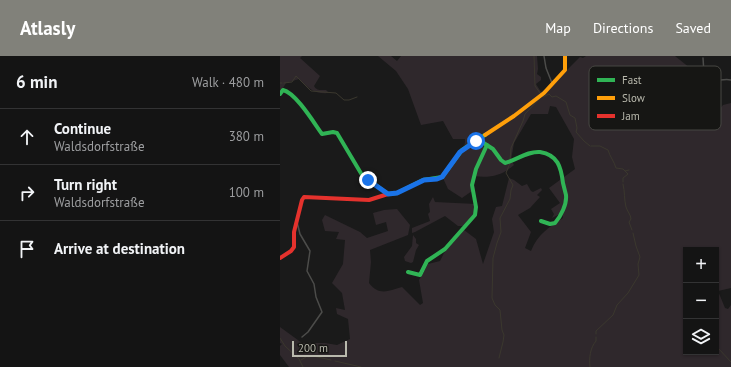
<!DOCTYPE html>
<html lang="en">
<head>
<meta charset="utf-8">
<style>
	:root { --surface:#141414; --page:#212122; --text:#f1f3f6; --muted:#9d9ea0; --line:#333334; --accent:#81817a }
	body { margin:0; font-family:"PT Sans",sans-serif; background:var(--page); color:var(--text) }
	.controls { position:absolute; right:12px; bottom:12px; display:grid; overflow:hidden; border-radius:0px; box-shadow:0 1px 3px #0004 }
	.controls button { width:36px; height:36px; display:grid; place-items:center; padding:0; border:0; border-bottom:1px solid var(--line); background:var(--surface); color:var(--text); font:20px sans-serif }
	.scale { position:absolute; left:12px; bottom:10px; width:55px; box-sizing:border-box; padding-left:4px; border:2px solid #b9b9ad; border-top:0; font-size:11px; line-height:14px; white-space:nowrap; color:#b9b9ad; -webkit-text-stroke:3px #161614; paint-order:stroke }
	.stop { position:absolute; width:12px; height:12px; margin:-9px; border:3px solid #1a73e8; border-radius:50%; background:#fff }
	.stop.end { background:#1a73e8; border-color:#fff; box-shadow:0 1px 4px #0008 }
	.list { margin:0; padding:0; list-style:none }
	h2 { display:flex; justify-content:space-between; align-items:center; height:52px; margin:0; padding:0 16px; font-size:17px }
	h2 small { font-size:13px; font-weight:400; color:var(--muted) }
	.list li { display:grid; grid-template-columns:26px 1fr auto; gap:12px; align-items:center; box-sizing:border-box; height:56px; padding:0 16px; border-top:1px solid var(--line) }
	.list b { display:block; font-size:15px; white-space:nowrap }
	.list p { margin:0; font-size:13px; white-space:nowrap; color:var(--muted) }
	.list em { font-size:13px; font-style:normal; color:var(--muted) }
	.icon { flex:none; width:22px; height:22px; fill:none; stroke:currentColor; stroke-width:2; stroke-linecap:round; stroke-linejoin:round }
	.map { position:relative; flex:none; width:451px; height:311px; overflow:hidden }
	header { display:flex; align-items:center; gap:24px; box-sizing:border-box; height:56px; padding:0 20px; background:var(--accent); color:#fff }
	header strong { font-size:19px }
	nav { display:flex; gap:22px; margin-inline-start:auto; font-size:14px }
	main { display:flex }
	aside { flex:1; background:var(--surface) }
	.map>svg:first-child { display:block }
</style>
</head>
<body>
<header>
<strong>Atlasly</strong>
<nav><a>Map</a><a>Directions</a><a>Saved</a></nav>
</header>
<main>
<aside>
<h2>6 min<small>Walk · 480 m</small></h2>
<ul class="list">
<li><svg class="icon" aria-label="ahead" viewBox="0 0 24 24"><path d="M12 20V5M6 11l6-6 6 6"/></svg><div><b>Continue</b><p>Waldsdorfstraße</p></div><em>380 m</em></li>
<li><svg class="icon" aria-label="right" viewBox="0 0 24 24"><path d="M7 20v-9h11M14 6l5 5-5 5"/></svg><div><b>Turn right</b><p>Waldsdorfstraße</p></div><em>100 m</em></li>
<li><svg class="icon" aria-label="arrive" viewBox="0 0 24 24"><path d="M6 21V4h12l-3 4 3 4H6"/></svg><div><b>Arrive at destination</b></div></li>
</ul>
</aside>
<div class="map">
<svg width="451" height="311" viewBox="0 0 451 311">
	<rect width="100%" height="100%" fill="#1a1a1a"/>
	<!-- green -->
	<g fill="#2f282c" fill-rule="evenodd">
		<path d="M0 0H22L20 2 40 20 34 30C37 35 41 34 46 34L49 37C33 38 30 33 19 23L6 27 0 37Z"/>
		<path d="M98 0H111L117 5 121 0H257L258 13 257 18 261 21V24L256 28 261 36 273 28 300 1 303 2 306 0H395L425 24 426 52 435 59 443 49 451 47V232L438 235 445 252 448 253 451 249V311H9L0 299V290L2 288 0 287V271L22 287H45L57 289 70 283 68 263 57 258 56 252 65 254 62 237 52 227 63 208 65 184 56 183 59 176 45 175 42 164 45 159 80 176 87 182 108 175 106 166 96 169 93 157 104 154 117 153 130 169 128 179 90 194 91 206 89 227C99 240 108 235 122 231L140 249 143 247 139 224 148 208 160 205 164 197 184 174 196 183 203 208 214 176 212 163 216 151 222 150 229 122 234 124 242 130 247 128 251 135 253 136 261 132 262 134 257 139 260 141 250 152 238 159 251 176 245 192 251 195C258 178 268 172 283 162L282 157 272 162 274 158 271 153 280 147 269 132 295 113 292 101 294 83 276 51 270 50 268 58H251L234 87 231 104 234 109C221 120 210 122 194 120L192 135 182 142 168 133 163 122C171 111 186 97 185 83H173L163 65 141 69 128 33 116 15ZM406 194H436V296H406Z"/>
		<polygon points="153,141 155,146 196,148 194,158 184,170 178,170 165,160 135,176 132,177 132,172 150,165 148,158 150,156 149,148"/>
		<polygon points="133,179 136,183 136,187 139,189 136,194 133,206 131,207 125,205 124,201 132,190"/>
	</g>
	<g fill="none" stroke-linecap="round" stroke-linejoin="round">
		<!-- stream -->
		<g stroke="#3b382e" stroke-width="1">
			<polyline points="254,0 255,30 263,41 269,38 272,41 276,40 286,46 290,59 295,62 297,72 296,76 304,85 310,90"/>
			<polyline points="0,27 2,27"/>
			<polyline points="4,27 12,26 16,20 31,35 56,37 64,44 69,44 77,41"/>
			<path d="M311 90H320L328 94C330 101 334 105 336 112L343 113 345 115 349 114"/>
			<polyline points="230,104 231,92 243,65 245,58 261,41"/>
			<polyline points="343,126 343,122 348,118 345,115"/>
			<path d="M343 128C345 136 344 143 346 151 347 155 351 159 351 163L349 166 352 174"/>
			<polyline points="316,278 316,275 333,259 337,249 348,237 359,219 358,208 360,201 356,190 353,177"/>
			<polyline points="0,282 5,290 19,303 23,311"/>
			<polyline points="438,292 451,306"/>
			<polyline points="28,301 33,300 51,304"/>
			<polyline points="219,302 223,286 224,279 222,274 220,254 215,249 212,242 213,202 217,187 221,176 220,162 230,143 231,134 233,129 226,117 230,107"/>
			<polyline points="21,304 26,301"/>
			<polyline points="55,305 81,311"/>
			<path d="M310 311C309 302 310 292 316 285V281"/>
		</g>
		<!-- street -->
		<g stroke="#4c4c4a" stroke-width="1.5">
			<polyline points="264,0 266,12 272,27"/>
			<path d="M423 2 424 17 427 23C434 27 443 22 451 24"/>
			<polyline points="17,166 20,178 30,195 27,215 34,228 36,241 42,256 28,276 22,281"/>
		</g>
		<!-- fast -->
		<g stroke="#30b455" stroke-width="4">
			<path d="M0 38 3 34C16 37 34 67 42 78L53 76 57 77 82 119 108 138 117 137 143 124 162 121 182 94 205 79"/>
			<path d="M199 84 213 93 221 104 225 107C237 104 247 95 260 96 278 99 281 111 283 127 284 131 285 135 286 139 287 148 281 160 275 167L270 168 261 165"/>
			<polyline points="128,216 140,219 147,205 165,193 195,159 196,151 192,129 196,113 207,89"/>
		</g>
		<!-- slow -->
		<polyline stroke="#ff9f0a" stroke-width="4" points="205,79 234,60 264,37 285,14 285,0"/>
		<!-- jam -->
		<polyline stroke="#e5322d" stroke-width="4" points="0,202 11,195 14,191 14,176 22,144 24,141 89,144 108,138"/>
	</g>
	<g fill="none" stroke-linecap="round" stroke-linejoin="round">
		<!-- route -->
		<polyline stroke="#1a73e8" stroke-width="5" points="88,124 108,138 117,137 144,124 157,123 162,121 180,96 196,85"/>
	</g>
	<!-- legend -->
	<rect x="309" y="10" width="132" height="64" rx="6" fill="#161614" stroke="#474742" stroke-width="1"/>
	<rect x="317" y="22" width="18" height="4" fill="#30b455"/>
	<rect x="317" y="40" width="18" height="4" fill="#ff9f0a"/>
	<rect x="317" y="58" width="18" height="4" fill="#e5322d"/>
	<g font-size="11" fill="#b9b9ad">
		<text x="342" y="28">Fast</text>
		<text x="342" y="46">Slow</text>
		<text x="342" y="64">Jam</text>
	</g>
</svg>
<div class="controls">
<button>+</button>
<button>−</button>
<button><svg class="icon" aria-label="layers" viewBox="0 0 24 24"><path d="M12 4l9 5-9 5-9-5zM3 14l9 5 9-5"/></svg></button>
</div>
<div class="scale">200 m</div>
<div class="stop" style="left:196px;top:85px"></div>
<div class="stop end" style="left:88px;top:124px"></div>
</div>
</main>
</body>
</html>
